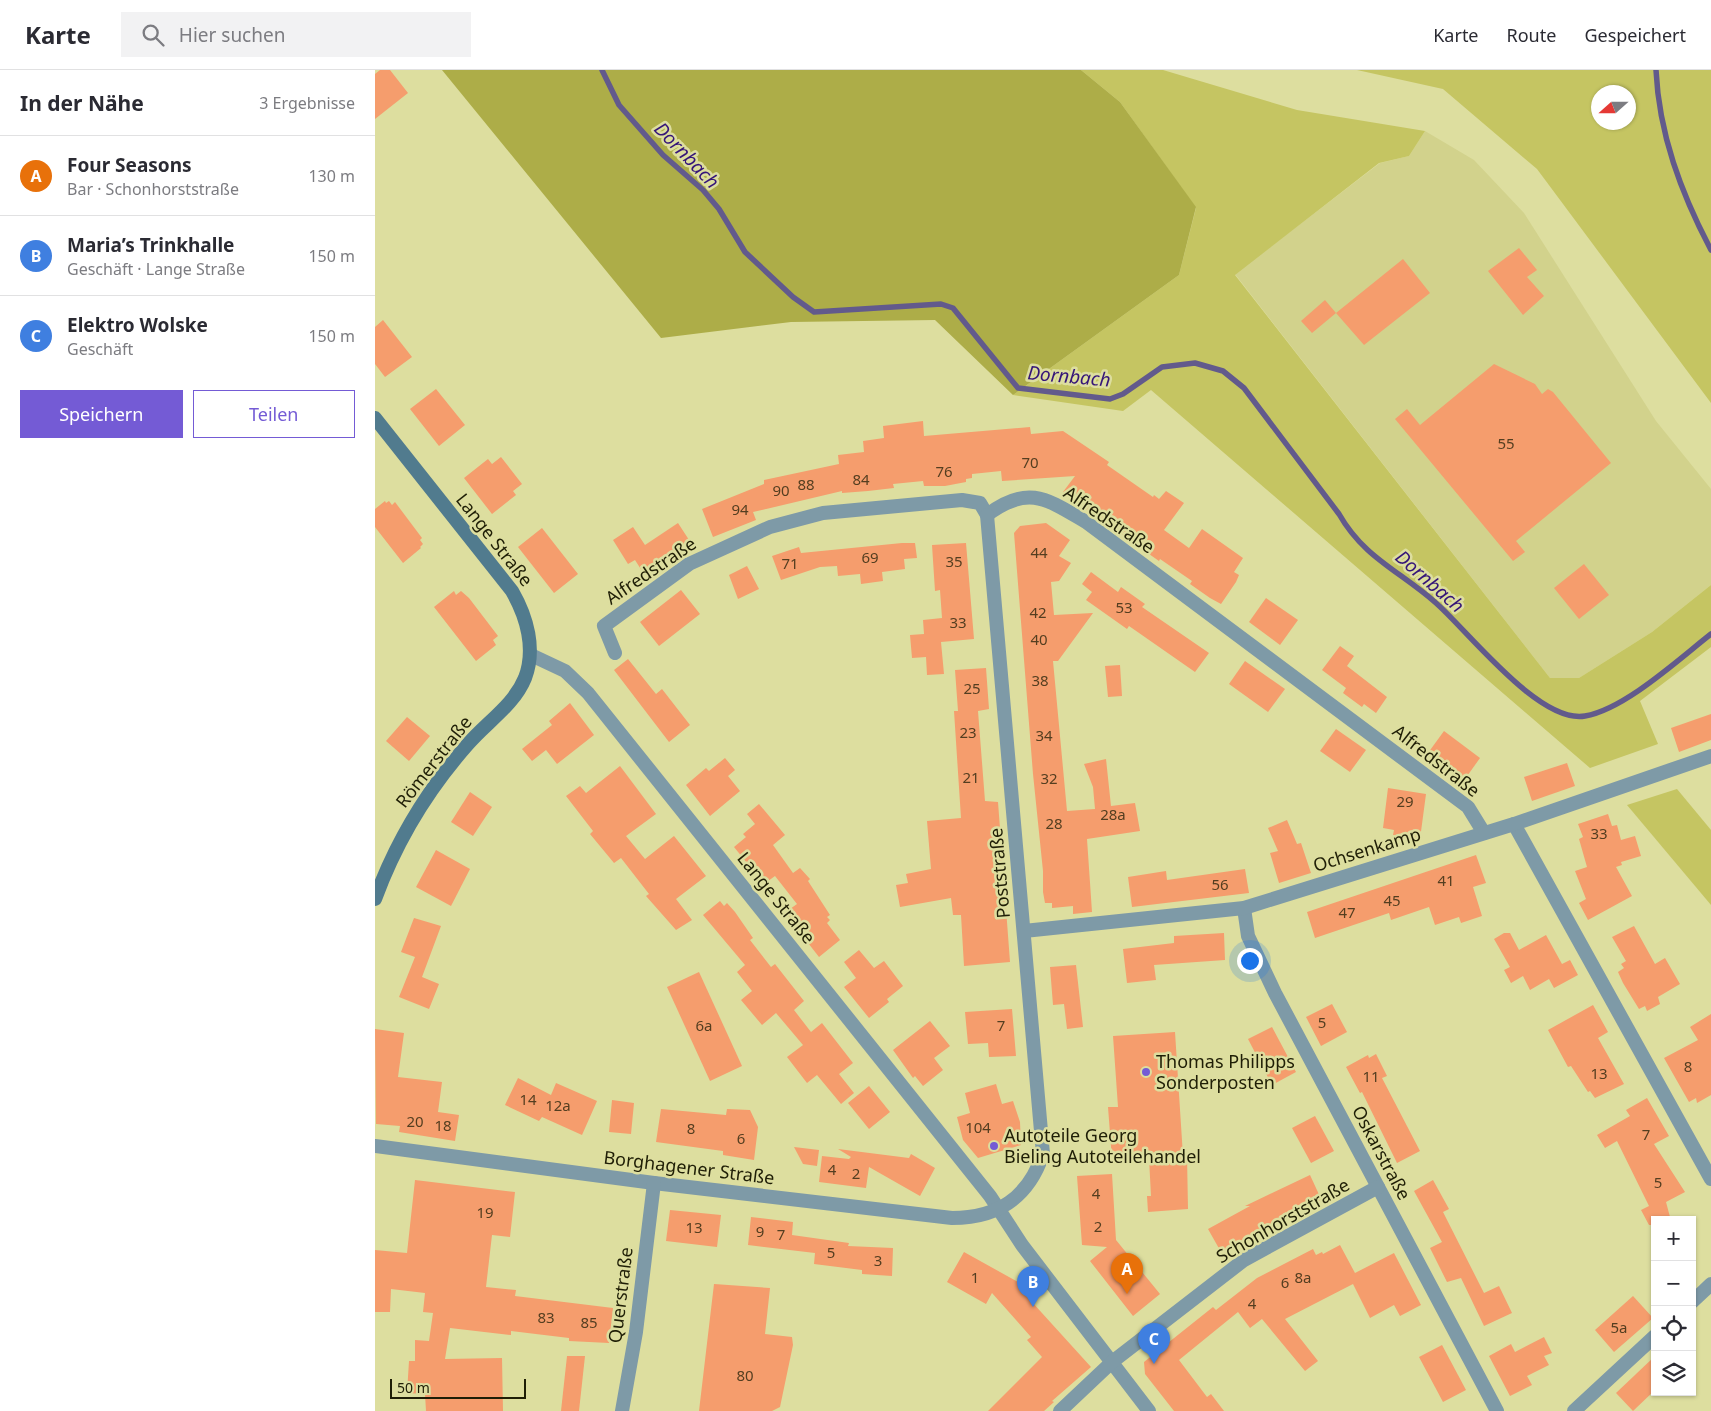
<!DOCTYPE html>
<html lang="de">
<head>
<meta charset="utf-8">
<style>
	:root { --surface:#fff; --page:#f2f2f3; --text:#2b2b33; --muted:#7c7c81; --line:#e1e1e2; --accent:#745bd5 }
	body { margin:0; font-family:"Noto Sans",sans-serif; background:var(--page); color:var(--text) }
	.controls { position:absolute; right:15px; bottom:15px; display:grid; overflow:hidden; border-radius:0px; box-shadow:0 1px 4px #0004 }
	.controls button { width:45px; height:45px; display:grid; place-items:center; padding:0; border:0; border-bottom:1px solid var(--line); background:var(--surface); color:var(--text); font:25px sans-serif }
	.compass { position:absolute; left:1216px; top:15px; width:45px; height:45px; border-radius:50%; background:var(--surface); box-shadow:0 1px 4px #0004; rotate:249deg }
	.scale { position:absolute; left:15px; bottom:12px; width:136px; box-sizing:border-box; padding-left:5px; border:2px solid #1f1e06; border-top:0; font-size:14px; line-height:18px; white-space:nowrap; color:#1f1e06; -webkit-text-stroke:4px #ddde9f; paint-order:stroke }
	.you { position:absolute; left:874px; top:890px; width:18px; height:18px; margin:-12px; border:4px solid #fff; border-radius:50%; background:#1a73e8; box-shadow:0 0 0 8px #1a73e833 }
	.badge { display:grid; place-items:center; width:32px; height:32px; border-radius:50%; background:var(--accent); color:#fff; font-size:16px; font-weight:700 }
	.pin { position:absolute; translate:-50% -41px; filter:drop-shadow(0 1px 2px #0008) }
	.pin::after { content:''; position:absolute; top:26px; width:18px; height:15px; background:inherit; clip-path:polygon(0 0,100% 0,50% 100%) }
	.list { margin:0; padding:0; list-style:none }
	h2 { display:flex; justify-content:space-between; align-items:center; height:65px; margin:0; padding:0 20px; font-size:21px }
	h2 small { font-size:16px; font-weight:400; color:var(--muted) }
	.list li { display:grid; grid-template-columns:32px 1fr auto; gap:15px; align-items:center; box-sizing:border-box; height:80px; padding:0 20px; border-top:1px solid var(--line) }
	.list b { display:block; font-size:19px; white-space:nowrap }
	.list p { margin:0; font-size:16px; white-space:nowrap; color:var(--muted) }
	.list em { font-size:16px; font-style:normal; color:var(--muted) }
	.actions { display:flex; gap:10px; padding:15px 20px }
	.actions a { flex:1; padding:11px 0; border:1px solid var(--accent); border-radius:0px; text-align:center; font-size:18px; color:var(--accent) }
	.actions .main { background:var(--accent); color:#fff }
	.icon { flex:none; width:28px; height:28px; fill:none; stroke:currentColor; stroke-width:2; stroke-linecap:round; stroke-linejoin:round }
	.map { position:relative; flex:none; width:1336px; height:1341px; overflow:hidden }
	header { display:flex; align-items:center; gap:30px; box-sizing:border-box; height:70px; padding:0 25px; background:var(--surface); border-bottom:1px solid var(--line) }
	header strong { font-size:24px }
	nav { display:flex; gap:28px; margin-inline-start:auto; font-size:18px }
	.search { width:350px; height:45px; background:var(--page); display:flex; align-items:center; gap:12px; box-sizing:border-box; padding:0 18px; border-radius:0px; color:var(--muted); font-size:19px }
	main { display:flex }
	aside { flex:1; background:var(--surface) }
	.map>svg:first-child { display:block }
</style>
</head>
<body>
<header>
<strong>Karte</strong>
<div class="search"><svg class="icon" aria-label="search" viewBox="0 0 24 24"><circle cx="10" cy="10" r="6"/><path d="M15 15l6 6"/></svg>Hier suchen</div>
<nav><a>Karte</a><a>Route</a><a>Gespeichert</a></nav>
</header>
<main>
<aside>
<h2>In der Nähe<small>3 Ergebnisse</small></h2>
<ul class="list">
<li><span class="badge" style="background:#e8710a">A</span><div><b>Four Seasons</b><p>Bar · Schonhorststraße</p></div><em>130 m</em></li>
<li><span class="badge" style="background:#3f7fe0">B</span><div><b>Maria’s Trinkhalle</b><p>Geschäft · Lange Straße</p></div><em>150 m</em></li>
<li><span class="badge" style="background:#3f7fe0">C</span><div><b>Elektro Wolske</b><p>Geschäft</p></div><em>150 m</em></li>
</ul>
<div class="actions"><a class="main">Speichern</a><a>Teilen</a></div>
</aside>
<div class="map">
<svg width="1336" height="1341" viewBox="0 0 1336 1341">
	<rect width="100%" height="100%" fill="#ddde9f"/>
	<!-- built -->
	<polygon fill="#d2d28c" points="1050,61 1099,90 1149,143 1281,351 1336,419 1336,515 1277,562 1204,608 1175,608 860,204 1005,93 1034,86"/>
	<!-- green -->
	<g fill="#c5c562" fill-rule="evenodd">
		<polygon points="706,0 788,0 922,40 1050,61 1034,86 1004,93 860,205 1175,608 1204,608 1277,562 1336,515 1336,577 1265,631 1283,674 1215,698 776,320 748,341 638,325 804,205 821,138 745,32"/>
		<path d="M982 0H1336V333L1162 99 1068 19ZM1224 22H1254V52H1224Z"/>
		<polygon points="1302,719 1336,760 1336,835 1252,735"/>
	</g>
	<!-- forest -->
	<polygon fill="#adad48" points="67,0 706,0 745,32 821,137 804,205 638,325 560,250 416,252 286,268"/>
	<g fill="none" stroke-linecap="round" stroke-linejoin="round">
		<!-- stream -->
		<g stroke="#625a8c" stroke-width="5.5">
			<path d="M227 0 244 35 288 85 328 120 344 139 370 182 418 227 439 242 566 234 578 238 643 318 735 329 748 324 787 297 820 293 848 301 869 318 964 444C989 488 1025 501 1061 533 1093 561 1164 654 1210 646 1250 639 1304 589 1336 564"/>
			<path d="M1281 0C1284 64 1306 123 1336 180"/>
		</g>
	</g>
	<!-- building -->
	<g fill="#f59d6d">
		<polygon points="5,0 15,0 33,23 0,49 0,4"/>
		<polygon points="1144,178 1162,200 1152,207 1169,226 1148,245 1113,201"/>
		<polygon points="1028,189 1055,223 989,275 961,243"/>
		<polygon points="950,230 961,243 937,263 926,251"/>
		<polygon points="8,250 37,287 10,307 0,294 0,257"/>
		<polygon points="1119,294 1160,314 1167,324 1173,319 1178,322 1236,393 1141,471 1150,482 1138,491 1020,349 1032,339 1045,355"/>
		<polygon points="61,319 90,355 64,376 35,339"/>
		<polygon points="548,351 549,366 655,357 656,364 688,361 734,392 732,395 778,427 779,425 784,429 791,421 809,433 789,460 814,478 827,459 868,488 859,502 864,505 861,512 846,534 835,528 815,514 817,511 785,489 784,491 696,429 688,422 700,406 627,411 626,401 597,404 597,408 591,409 591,412 570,416 549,416 548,411 518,414 519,418 493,421 467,423 467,421 378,442 381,450 338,467 327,439 389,414 389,410 464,394 463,385 489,382 488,371 509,368 508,356"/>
		<polygon points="126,387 147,414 138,421 141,425 117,444 89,408 113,389 117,394"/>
		<polygon points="10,431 11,433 14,431 17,435 20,432 47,468 45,470 48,474 45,477 46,478 28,493 0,457 0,439"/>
		<polygon points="303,453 316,473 269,504 260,490 253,494 238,470 258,457 270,475"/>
		<polygon points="671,453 695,470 684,486 696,493 684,511 676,512 679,545 718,543 683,591 678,591 692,741 720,739 718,717 709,694 731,689 736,736 760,733 765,761 712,769 717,842 698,844 698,836 677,838 677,833 670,833 668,822 668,801 658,704 639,463 645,456"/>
		<polygon points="167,458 203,504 179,523 143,477"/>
		<polygon points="527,473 540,473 542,488 529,489 530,499 507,502 508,511 486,514 485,504 463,506 462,496 445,497 406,510 397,486 424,477 426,483"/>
		<polygon points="591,473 599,569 566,572 569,604 552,605 551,587 537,588 535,565 549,564 548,550 567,548 565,520 560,521 557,475"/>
		<polygon points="1209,494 1234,525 1204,549 1179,518"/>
		<polygon points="372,496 384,519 363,529 354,505"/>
		<polygon points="716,502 743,522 746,517 770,534 767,537 834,583 820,602 754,556 752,559 711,530 717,522 707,514"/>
		<polygon points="306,520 325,544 284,576 265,552"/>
		<polygon points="79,521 81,525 86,521 94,528 123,566 118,570 121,575 101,591 59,537"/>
		<polygon points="891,528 923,550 905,575 874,552"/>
		<polygon points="965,576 979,586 972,596 1012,627 1001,643 989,634 987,637 968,623 971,618 947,600"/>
		<polygon points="253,589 281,624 287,619 315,655 294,672 239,600"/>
		<polygon points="870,591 910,619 893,642 854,614"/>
		<polygon points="745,595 747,626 733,627 730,596"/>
		<polygon points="611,598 614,639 603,641 610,731 623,732 635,892 589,896 586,845 578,845 576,828 525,837 521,815 533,813 531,804 556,799 552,751 586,748 579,641 583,641 580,600"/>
		<polygon points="195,633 219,665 182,694 171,680 157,691 147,679 177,655 174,651"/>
		<polygon points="1336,644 1336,670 1304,682 1296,658"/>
		<polygon points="32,647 55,666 34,691 11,671"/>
		<polygon points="961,659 991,680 975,702 945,681"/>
		<polygon points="1069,661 1105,688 1090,709 1053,683"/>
		<polygon points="350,688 360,700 353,706 365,721 335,746 311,715 331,698 334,701"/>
		<polygon points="1192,693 1200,716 1157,731 1149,707"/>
		<polygon points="245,696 281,744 251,766 270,789 299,766 331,806 301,829 317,850 301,860 271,826 274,824 246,788 239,793 215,764 218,761 191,726 205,716 211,723"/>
		<polygon points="1013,718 1051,724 1045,769 1018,765 1019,760 1008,758"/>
		<polygon points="95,722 117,737 98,766 76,752"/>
		<polygon points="384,734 410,765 398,775 418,803 425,798 435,809 433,811 455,845 452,847 455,850 452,853 465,870 444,887 412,846 418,842 415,839 422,834 400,806 389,814 359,777 371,767 368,764 380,754 372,744"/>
		<polygon points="1233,744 1237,756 1242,755 1246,770 1260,766 1266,786 1246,792 1247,795 1241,797 1257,826 1213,850 1204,833 1211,829 1200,801 1212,797 1204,769 1208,767 1203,754"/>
		<polygon points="912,750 922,774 926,773 936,803 904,813 895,783 903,781 893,758"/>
		<polygon points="61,780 95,799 76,836 41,817"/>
		<polygon points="1101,785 1111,813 1098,817 1107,846 1086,853 1084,847 1060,855 1054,837 1016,850 1014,843 940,868 932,842"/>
		<polygon points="870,799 874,823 757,837 753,807 791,801 792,810"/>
		<polygon points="345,831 349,836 352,833 360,842 378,868 375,870 396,897 400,894 429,931 419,940 436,962 447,953 478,993 464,1004 479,1023 466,1034 442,1005 432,1013 412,987 428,975 401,943 387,955 366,930 377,921 362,902 370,895 328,845"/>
		<polygon points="39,848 66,856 47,907 64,914 54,939 24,927 40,887 26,882"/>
		<polygon points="1259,856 1280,894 1290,888 1305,914 1283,927 1285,934 1272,941 1270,936 1264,939 1248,913 1243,902 1249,898 1246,894 1251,891 1237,867"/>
		<polygon points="849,863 850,890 779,895 781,910 752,913 748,879 799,873 799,866"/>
		<polygon points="1129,863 1135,863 1144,880 1171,865 1187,894 1195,890 1203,905 1179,918 1174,909 1155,920 1148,906 1136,913 1129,900 1135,897 1119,869"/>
		<polygon points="484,880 499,898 509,891 528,916 512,929 514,932 494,948 469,917 481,908 469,892"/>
		<polygon points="701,895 708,957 692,959 689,934 678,935 675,897"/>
		<polygon points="324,902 367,996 335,1011 292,917"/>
		<polygon points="957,934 972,962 946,976 931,947"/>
		<polygon points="1218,935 1233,962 1223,968 1249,1014 1220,1028 1215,1021 1213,1022 1196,996 1193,997 1173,960"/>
		<polygon points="637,939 641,986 614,987 613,973 593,974 590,942"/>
		<polygon points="1336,944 1336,1025 1322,1033 1321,1028 1314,1032 1289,988 1323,970 1315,957"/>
		<polygon points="555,951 575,976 559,988 568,1000 548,1016 540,1006 538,1008 518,980"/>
		<polygon points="897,957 921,1002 897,1015 873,969"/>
		<polygon points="0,959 29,963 23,1007 67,1012 63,1042 84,1045 80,1071 24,1062 25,1056 1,1054"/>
		<polygon points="800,962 808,1086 812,1086 813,1139 773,1142 772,1126 776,1126 774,1088 737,1090 733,1037 743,1037 738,966"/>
		<polygon points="1001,984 1012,1006 1007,1008 1045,1081 1022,1093 987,1022 985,1023 971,997 993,985 994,988"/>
		<polygon points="143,1008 176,1025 181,1013 222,1031 207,1065 167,1047 164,1051 130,1035"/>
		<polygon points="621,1014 627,1034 638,1031 645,1052 646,1075 603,1088 588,1070 582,1047 595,1043 590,1023"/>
		<polygon points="494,1016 515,1042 494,1059 473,1033"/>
		<polygon points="1272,1028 1294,1066 1279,1074 1310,1122 1291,1132 1295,1147 1289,1150 1280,1150 1280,1155 1274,1155 1266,1140 1274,1136 1242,1071 1230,1078 1222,1065 1255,1046 1251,1040"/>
		<polygon points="237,1030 259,1033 256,1064 234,1062"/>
		<polygon points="286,1039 351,1045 352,1039 375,1040 383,1057 379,1090 348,1085 348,1081 281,1072"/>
		<polygon points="940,1046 959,1081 936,1093 917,1058"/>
		<polygon points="419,1077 444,1080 442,1096 428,1094"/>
		<polygon points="463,1079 534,1088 536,1084 560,1098 545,1126 494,1097 491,1118 444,1112 447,1086 474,1089 476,1087"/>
		<polygon points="737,1104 741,1170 785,1224 758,1246 715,1191 732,1177 707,1175 702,1106"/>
		<polygon points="935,1105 947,1131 900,1153 846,1182 833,1159 875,1136 870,1136"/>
		<polygon points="40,1110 140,1122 135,1167 117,1165 111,1217 141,1220 140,1226 238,1238 234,1273 194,1271 194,1268 136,1261 136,1265 75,1258 70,1289 127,1288 128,1341 51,1341 50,1324 32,1323 34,1291 40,1291 40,1270 54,1271 58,1243 48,1242 50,1223 16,1219 15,1242 0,1242 0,1180 32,1183"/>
		<polygon points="1058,1110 1074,1139 1068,1142 1109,1223 1124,1216 1137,1243 1109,1256 1086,1208 1072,1212 1055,1178 1067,1172 1039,1121"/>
		<polygon points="295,1140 346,1145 342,1177 291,1171"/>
		<polygon points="376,1147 418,1152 417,1165 474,1173 473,1176 518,1178 517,1206 487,1204 487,1200 439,1194 440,1183 373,1175"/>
		<polygon points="965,1175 980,1203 1019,1183 1046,1235 1025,1246 1019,1235 995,1248 978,1214 910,1249 943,1291 930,1301 887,1249 875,1258 863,1242 804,1290 832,1327 836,1324 849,1341 799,1341 770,1304 769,1292 838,1237 841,1240 882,1208 938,1179 941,1185 947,1182 948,1184"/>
		<polygon points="589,1182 652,1217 647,1221 716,1297 677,1331 679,1332 669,1341 613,1341 667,1287 652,1270 656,1267 617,1223 611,1234 572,1212"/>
		<polygon points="339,1214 395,1218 390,1264 417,1267 418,1275 405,1337 397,1341 324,1341"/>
		<polygon points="1258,1226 1278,1248 1239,1282 1220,1260"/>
		<polygon points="1169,1267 1177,1283 1169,1286 1174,1295 1152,1306 1157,1315 1135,1326 1114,1286 1136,1274 1140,1282"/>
		<polygon points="1067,1275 1091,1320 1068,1332 1044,1287"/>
		<polygon points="192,1286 210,1286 204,1341 186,1341"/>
		<polygon points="1280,1286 1280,1320 1258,1341 1241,1323"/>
	</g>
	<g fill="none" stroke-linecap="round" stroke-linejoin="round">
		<!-- minor -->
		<g stroke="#7e9aa7" stroke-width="14">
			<path d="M240 583 229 556 314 494 395 457 448 443 587 430 605 433 612 445C653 414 672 429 711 452L1093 737 1109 763"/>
			<polyline points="156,585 190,601 213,623 615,1126 647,1175 774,1341"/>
			<polyline points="1139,754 1336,1109"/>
			<polyline points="869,838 873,866 900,923 1122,1341"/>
			<polyline points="649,861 869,838 1139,754 1336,686"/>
			<path d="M0 1076 279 1113 577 1148C623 1148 653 1128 668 1084L612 445"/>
			<polyline points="1317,1232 1336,1214"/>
			<polyline points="247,1341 261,1262 279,1113"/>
			<polyline points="685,1341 737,1292 869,1190 1003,1117"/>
			<polyline points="1199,1341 1280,1266"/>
		</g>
		<!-- secondary -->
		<path stroke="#517b8e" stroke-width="14" d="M0 348 137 521C152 547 161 579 150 608 139 635 112 652 93 674 53 719 21 772 0 829"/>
	</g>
	<!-- markers -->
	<g fill="#745bd5" stroke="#ddde9f" stroke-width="2">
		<circle cx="771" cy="1002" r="5"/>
		<circle cx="619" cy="1076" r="5"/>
	</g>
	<g text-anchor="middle" stroke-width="5" stroke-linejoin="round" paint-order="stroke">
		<!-- number labels -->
		<g font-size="15" fill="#543e20">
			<text x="1131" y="379">55</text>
			<text x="655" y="398">70</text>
			<text x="569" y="407">76</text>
			<text x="486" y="415">84</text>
			<text x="431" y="420">88</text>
			<text x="406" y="426">90</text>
			<text x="365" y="445">94</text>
			<text x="664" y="488">44</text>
			<text x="495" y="493">69</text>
			<text x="579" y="497">35</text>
			<text x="415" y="499">71</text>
			<text x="749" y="543">53</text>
			<text x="663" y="548">42</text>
			<text x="583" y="558">33</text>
			<text x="664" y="575">40</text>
			<text x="665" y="616">38</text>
			<text x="597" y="624">25</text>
			<text x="593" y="668">23</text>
			<text x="669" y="671">34</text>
			<text x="596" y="713">21</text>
			<text x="674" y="714">32</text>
			<text x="1030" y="737">29</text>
			<text x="738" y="750">28a</text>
			<text x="679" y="759">28</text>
			<text x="1224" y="769">33</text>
			<text x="1071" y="816">41</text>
			<text x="845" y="820">56</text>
			<text x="1017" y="836">45</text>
			<text x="972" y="848">47</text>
			<text x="947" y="958">5</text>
			<text x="329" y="961">6a</text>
			<text x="626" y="961">7</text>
			<text x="1313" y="1002">8</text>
			<text x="1224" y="1009">13</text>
			<text x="996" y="1012">11</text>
			<text x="153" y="1035">14</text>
			<text x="183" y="1041">12a</text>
			<text x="40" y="1057">20</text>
			<text x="68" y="1061">18</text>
			<text x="603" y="1063">104</text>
			<text x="316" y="1064">8</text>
			<text x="1271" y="1070">7</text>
			<text x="366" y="1074">6</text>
			<text x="457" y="1105">4</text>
			<text x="481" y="1109">2</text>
			<text x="1283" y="1118">5</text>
			<text x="721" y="1129">4</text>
			<text x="110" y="1148">19</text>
			<text x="723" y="1162">2</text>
			<text x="319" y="1163">13</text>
			<text x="385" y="1167">9</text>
			<text x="406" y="1170">7</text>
			<text x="456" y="1188">5</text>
			<text x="503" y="1196">3</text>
			<text x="600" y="1213">1</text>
			<text x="928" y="1213">8a</text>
			<text x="910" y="1218">6</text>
			<text x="877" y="1239">4</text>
			<text x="171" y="1253">83</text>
			<text x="214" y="1258">85</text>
			<text x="1244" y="1263">5a</text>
			<text x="370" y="1311">80</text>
		</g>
		<!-- street labels -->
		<g font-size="18" fill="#1f1e06" stroke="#ddde9f">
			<text transform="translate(734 450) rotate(34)" y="6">Alfredstraße</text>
			<text transform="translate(119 470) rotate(52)" y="6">Lange Straße</text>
			<text transform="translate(276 501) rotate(-34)" y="6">Alfredstraße</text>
			<text transform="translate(1061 691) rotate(38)" y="6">Alfredstraße</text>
			<text transform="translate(59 692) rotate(-52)" y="6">Römerstraße</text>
			<text transform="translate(992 780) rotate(-17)" y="6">Ochsenkamp</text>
			<text transform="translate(625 803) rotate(-95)" y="6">Poststraße</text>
			<text transform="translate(401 828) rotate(51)" y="6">Lange Straße</text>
			<text transform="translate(1006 1083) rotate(62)" y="6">Oskarstraße</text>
			<text transform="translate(314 1098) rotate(7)" y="6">Borghagener Straße</text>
			<text transform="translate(908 1151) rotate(-30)" y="6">Schonhorststraße</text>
			<text transform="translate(246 1225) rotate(-83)" y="6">Querstraße</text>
		</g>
		<!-- poi labels -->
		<g font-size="18" fill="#1f1e06" stroke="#ddde9f" text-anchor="start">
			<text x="781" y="998">Thomas Philipps<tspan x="781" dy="21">Sonderposten</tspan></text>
			<text x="629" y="1072">Autoteile Georg<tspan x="629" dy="21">Bieling Autoteilehandel</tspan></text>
		</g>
		<!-- water labels -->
		<g font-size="19" font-style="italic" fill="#351578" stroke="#ddde9f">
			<text transform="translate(312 85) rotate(46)" y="7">Dornbach</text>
			<text transform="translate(694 306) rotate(5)" y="7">Dornbach</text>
			<text transform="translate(1055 511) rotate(41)" y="7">Dornbach</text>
		</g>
	</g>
</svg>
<div class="controls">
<button>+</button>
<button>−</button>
<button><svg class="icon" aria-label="locate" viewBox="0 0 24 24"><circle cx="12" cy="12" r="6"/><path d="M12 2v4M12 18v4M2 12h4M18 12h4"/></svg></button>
<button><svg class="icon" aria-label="layers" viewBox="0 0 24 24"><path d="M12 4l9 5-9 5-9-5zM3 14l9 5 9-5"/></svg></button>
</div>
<svg class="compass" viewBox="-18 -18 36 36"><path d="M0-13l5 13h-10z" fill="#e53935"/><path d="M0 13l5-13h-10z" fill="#7c7c81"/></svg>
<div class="scale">50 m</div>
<div class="you"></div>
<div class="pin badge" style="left:752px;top:1224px;background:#e8710a">A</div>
<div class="pin badge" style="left:658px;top:1237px;background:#3f7fe0">B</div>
<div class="pin badge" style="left:779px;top:1294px;background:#3f7fe0">C</div>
</div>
</main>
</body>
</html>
